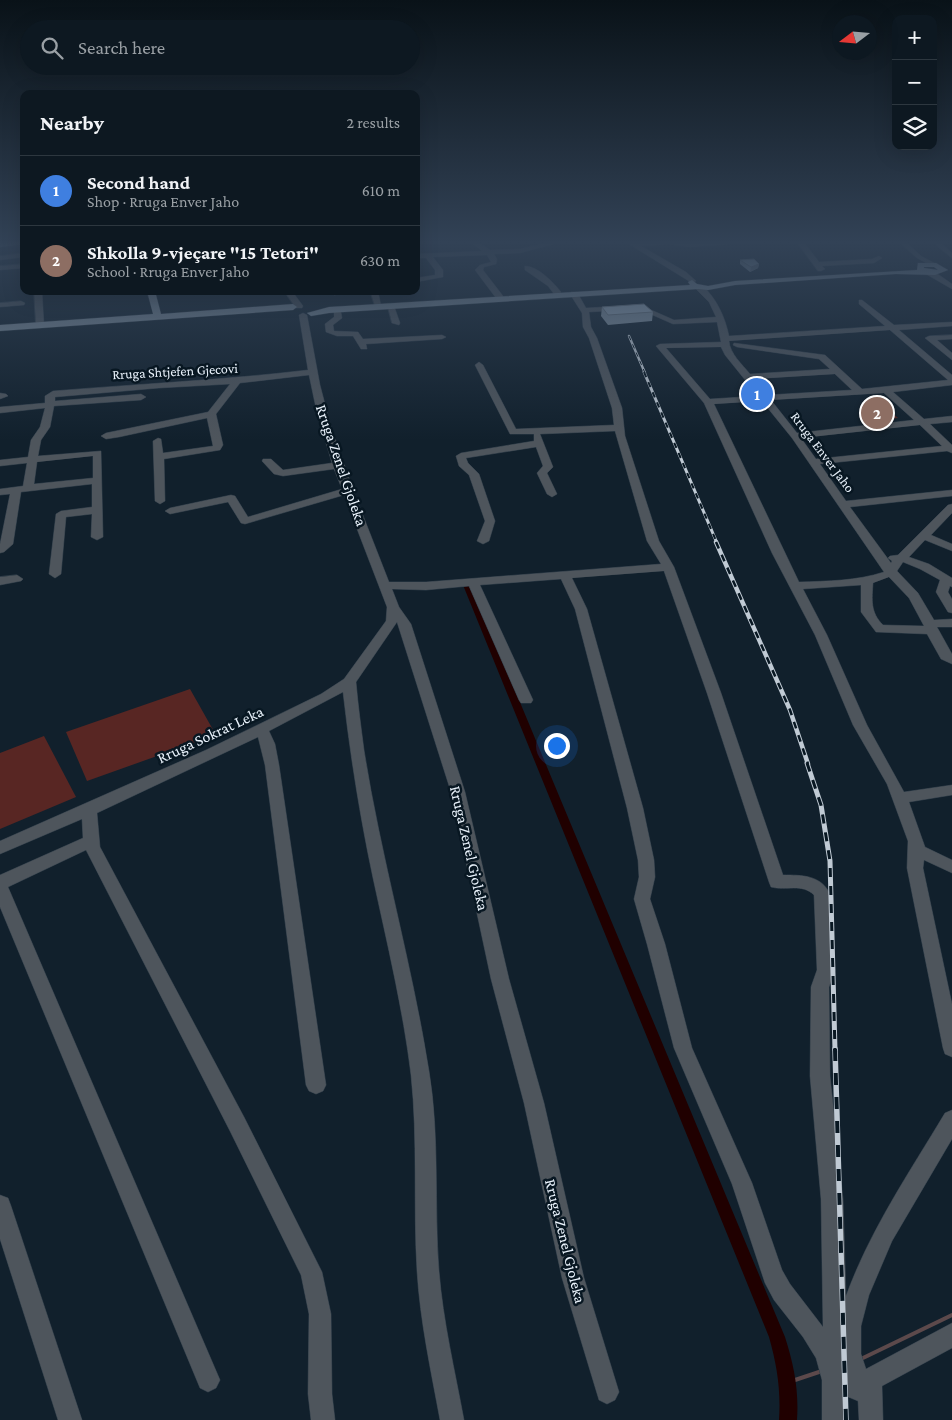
<!DOCTYPE html>
<html lang="en">
<head>
<meta charset="utf-8">
<style>
	:root { --surface:#0d1821; --page:#1b252e; --text:#f1f3f6; --muted:#9aa0a5; --line:#2d373f; --accent:#1a73e8 }
	body { margin:0; font-family:"Crimson Pro",serif; background:var(--page); color:var(--text) }
	.controls { position:absolute; right:15px; top:15px; display:grid; overflow:hidden; border-radius:10px; box-shadow:0 5px 20px #0002 }
	.controls button { width:45px; height:45px; display:grid; place-items:center; padding:0; border:0; border-bottom:1px solid var(--line); background:var(--surface); color:var(--text); font:25px sans-serif }
	.compass { position:absolute; left:832px; top:15px; width:45px; height:45px; border-radius:50%; background:var(--surface); box-shadow:0 5px 20px #0002; rotate:254deg }
	.you { position:absolute; left:556px; top:745px; width:18px; height:18px; margin:-12px; border:4px solid #fff; border-radius:50%; background:#1a73e8; box-shadow:0 0 0 8px #1a73e833 }
	.badge { display:grid; place-items:center; width:32px; height:32px; border-radius:50%; background:var(--accent); color:#fff; font-size:16px; font-weight:700 }
	.pin { position:absolute; translate:-50% -50%; border:2px solid #fff; box-shadow:0 1px 5px #0006 }
	.list { margin:0; padding:0; list-style:none }
	h2 { display:flex; justify-content:space-between; align-items:center; height:65px; margin:0; padding:0 20px; font-size:21px }
	h2 small { font-size:16px; font-weight:400; color:var(--muted) }
	.list li { display:grid; grid-template-columns:32px 1fr auto; gap:15px; align-items:center; box-sizing:border-box; height:70px; padding:0 20px; border-top:1px solid var(--line) }
	.list b { display:block; font-size:19px; white-space:nowrap }
	.list p { margin:0; font-size:16px; white-space:nowrap; color:var(--muted) }
	.list em { font-size:16px; font-style:normal; color:var(--muted) }
	.icon { flex:none; width:28px; height:28px; fill:none; stroke:currentColor; stroke-width:2; stroke-linecap:round; stroke-linejoin:round }
	.map { position:relative; flex:none; width:952px; height:1420px; overflow:hidden }
	.search { position:absolute; background:var(--surface); box-shadow:0 5px 20px #0002; left:20px; top:20px; width:400px; height:55px; display:flex; align-items:center; gap:12px; box-sizing:border-box; padding:0 18px; border-radius:28px; color:var(--muted); font-size:19px }
	.panel { position:absolute; background:var(--surface); box-shadow:0 5px 20px #0002; left:20px; top:90px; width:400px; height:205px; border-radius:10px }
	.map>svg:first-child { display:block }
</style>
</head>
<body>
<div class="map">
<svg width="952" height="1420" viewBox="0 0 952 1420">
	<rect width="100%" height="100%" fill="#11202c"/>
	<!-- green -->
	<g fill="#582623">
		<polygon points="890,411 898,418 872,421 864,413"/>
		<polygon points="190,689 216,735 87,781 66,732"/>
		<polygon points="44,736 76,797 0,829 0,753"/>
	</g>
	<g fill="none" stroke-linecap="round" stroke-linejoin="round">
		<!-- stream -->
		<g stroke="#5c494b" stroke-width="4">
			<polyline points="863,1358 952,1315"/>
			<polyline points="789,1382 819,1372"/>
		</g>
		<!-- canal -->
		<path fill="#200000" fill-rule="evenodd" d="M467 582 471 585 785 1337C794 1365 799 1391 797 1420H779C781 1391 777 1365 769 1337L463 585Z"/>
		<!-- minor casing -->
		<g stroke="#2f3d49" stroke-width="1">
			<g id="minor">
				<polygon points="469,241 477,241 490,250 520,249 552,241 565,241 520,253 494,254 497,259 496,264 484,267 483,270 503,296 502,298 496,298 475,270 480,265 491,262 487,255 433,257 443,270 443,277 416,282 416,278 435,275 435,270 426,258 416,258 416,254 482,251"/>
				<polygon points="679,241 690,243 769,241 690,247 669,244 641,246 686,272 696,281 692,283 629,244 630,241"/>
				<polygon points="796,241 803,241 819,262 872,259 879,256 882,258 874,263 822,266 825,269 821,271 818,271"/>
				<polygon points="898,241 905,241 921,256 938,265 932,266 917,258"/>
				<polygon points="931,241 939,241 952,253 952,258"/>
				<polygon points="24,253 24,257 0,260 0,256"/>
				<polygon points="24,264 24,268 0,270 0,266"/>
				<path d="M525 266C538 266 554 283 561 292L560 294H554L548 286 525 270Z"/>
				<polygon points="926,270 932,270 952,284 952,289 926,274"/>
				<path d="M696 285H702C717 299 725 317 729 336L885 326 859 304V300H862L894 325 952 322V326L899 330 952 375V385L893 392 924 419 952 416V422L930 424 952 445V453L947 451 820 464 846 501 952 490V496L850 507 891 563 892 561 888 558 890 556 898 555 948 505 952 504V513L931 535 952 544V551L925 540 909 557 929 564 952 578V587L950 586 948 592 952 599V613L948 612 936 592 940 580 920 569 903 562 897 571 918 593 934 620 952 619V627H937L952 654V664L941 659 927 634 876 632 861 612V585L803 589 827 635 867 725 904 792 952 785V795L909 802 925 847 952 860V873L924 860 923 868 952 1004V1057L945 1054 943 1048 907 868 908 841 887 784 853 725 815 635 772 553 704 403 656 346 660 344 721 342 717 322 673 324 639 309 589 312 591 327 597 338 622 408 625 436 659 541 674 567 721 693 783 875C802 875 821 875 830 894L835 970 829 987 830 1076 843 1199 846 1296C870 1230 909 1173 945 1113L952 1110V1139L892 1241 869 1295 861 1326V1354L866 1369 952 1323V1348L882 1386 883 1420H859L858 1401 846 1396V1420H822V1380L816 1358 803 1337 774 1300 765 1283 732 1184 674 1048 647 944 634 899 639 877 638 860 627 808 575 609 561 579 480 585 533 700 531 703H521L519 700 469 586 426 590 392 589 399 607 411 624 465 792 509 979 544 1103 584 1278 619 1392 615 1400 607 1404 599 1400 562 1278 524 1103 491 979 451 792 397 622 356 682C358 705 361 727 364 750 381 858 412 963 429 1071 440 1137 434 1205 439 1271 443 1321 455 1371 464 1420H440C431 1371 420 1321 417 1271 413 1206 418 1140 411 1075 403 1009 387 943 373 878 360 817 350 754 343 692L269 731 275 744 279 765 326 1085 323 1091 316 1094 309 1091 306 1085 265 765 258 737 97 813 100 847 244 1117 322 1272 331 1314 332 1394 335 1420H311L308 1394 309 1314 301 1275 230 1131 86 850 8 887 220 1380 216 1388 208 1392 200 1388 0 907V875L83 838 82 819 0 854V841L206 750 321 694 344 679 386 621 387 607 344 495 245 524 241 523 228 502 170 514 165 511 170 508 231 495 235 496 248 517 342 489 334 469 283 476 274 474 262 461 263 459H271L283 470 332 463 317 413 309 375 240 383 216 414 223 445 220 450 164 459 165 501 160 504 155 501 153 441 158 438 161 439 163 453 213 446 207 418 119 437 106 439 101 436 106 433 208 412 230 384 159 388 55 397V401L141 394 146 397 141 400 54 406 50 427 41 440 38 456 101 451 103 537 97 540 91 537 92 514 66 517 61 574 55 578 49 574 56 514 61 511 92 507V484L21 492 13 544 4 552 0 553V544L10 494 0 495V489L23 486 27 463 0 466V460L28 457 31 440 40 427 45 408 0 413V407L45 403V396L53 391C138 384 223 380 308 370L299 315 303 313 307 315 320 385 331 427 355 495 389 582H426L661 564 647 541 615 431 540 434 553 467 547 473 557 494 552 497 547 494 537 473 543 466 536 447 466 458 468 463 479 474 495 521 489 541 483 544 477 541 485 521 469 475 459 466 456 456 461 453 534 441V434H510L475 365 479 362 483 365 516 429 614 425 612 408 589 338 583 327 582 313 570 294 571 292H577L586 308 640 305 674 320 716 317 709 302 696 289ZM890 330 948 380 862 389 825 355 734 343 733 345 737 347 819 359 830 369 750 374C742 364 730 354 729 341ZM721 347 725 355 758 396 710 399 666 348ZM835 374 852 390 767 395 754 379ZM884 393 914 420 797 433 771 400ZM762 401 792 438 884 572C856 581 828 581 799 582L714 404ZM920 425 942 446 816 459 801 438ZM93 456V478L34 484 37 462ZM664 571 707 693 769 882 771 887C786 891 802 883 814 895L817 970 811 987 810 1076 821 1199 823 1327 790 1284 782 1270 752 1183 692 1048 665 944 650 899 655 877 654 860 643 808 587 609 572 578ZM889 577 909 598 924 626 883 625C870 612 872 600 873 583Z"/>
				<polygon points="34,291 42,291 44,326 40,328 36,326"/>
				<polygon points="284,291 292,291 303,306 302,308 296,308"/>
				<polygon points="330,291 338,291 339,293 335,295"/>
				<polygon points="370,291 378,291 381,306 375,306"/>
				<polygon points="21,301 25,303 24,305 0,307 0,303"/>
				<polygon points="387,304 394,306 400,323 399,325 392,323"/>
				<polygon points="334,307 340,307 342,318 333,325 334,331 358,332 363,339 442,335 446,337 442,339 366,344 367,349 361,349 353,336 337,336 326,332 325,324 334,317"/>
				<polygon points="952,335 952,339 937,340 952,353 952,360 925,338 929,336"/>
				<polygon points="0,393 6,394 8,396 0,399"/>
				<polygon points="17,575 23,579 21,581 0,585 0,577"/>
				<polygon points="0,1195 8,1198 11,1206 82,1420 58,1420 0,1239"/>
			</g>
		</g>
		<!-- major casing -->
		<g stroke="#2f3d49" stroke-width="1">
			<g id="major">
				<polygon points="24,241 24,244 0,247 0,243"/>
				<path d="M918 263H936L948 270 935 275 896 274 735 285 708 290 698 289 329 313 311 316 307 313 329 307 690 285 688 282 692 280 697 284 708 286 735 281 917 270ZM934 267 938 270 924 268V267Z"/>
				<polygon points="147,291 155,291 161,314 293,304 297,307 293,310 0,331 0,325 153,314"/>
			</g>
		</g>
		<!-- minor -->
		<use href="#minor" fill="#4e555c" fill-rule="evenodd"/>
		<!-- major -->
		<use href="#major" fill="#7d8c99" fill-rule="evenodd"/>
		<!-- rail-far4 casing -->
		<g stroke="#c0cad4" stroke-width="2.5">
			<polyline id="rail-far4" points="629,336 645,373"/>
		</g>
		<!-- rail-far3 casing -->
		<g stroke="#c0cad4" stroke-width="3">
			<polyline id="rail-far3" points="644,372 717,543"/>
		</g>
		<!-- rail-far2 casing -->
		<g stroke="#c0cad4" stroke-width="4.5">
			<polyline id="rail-far2" points="716,542 790,710 808,764"/>
		</g>
		<!-- rail-far1 casing -->
		<g stroke="#c0cad4" stroke-width="5">
			<polyline id="rail-far1" points="807,763 821,805 830,861 835,1050"/>
		</g>
		<!-- rail casing -->
		<g stroke="#c0cad4" stroke-width="5.5">
			<polyline id="rail" points="835,1049 846,1420"/>
		</g>
		<!-- rail-far4 -->
		<use href="#rail-far4" stroke="#081722" stroke-width="1" stroke-dasharray="4.5" stroke-linecap="butt"/>
		<!-- rail-far3 -->
		<use href="#rail-far3" stroke="#081722" stroke-width="2" stroke-dasharray="5.5" stroke-linecap="butt"/>
		<!-- rail-far2 -->
		<use href="#rail-far2" stroke="#081722" stroke-width="2.5" stroke-dasharray="7" stroke-linecap="butt"/>
		<!-- rail-far1 -->
		<use href="#rail-far1" stroke="#081722" stroke-width="3" stroke-dasharray="9" stroke-linecap="butt"/>
		<!-- rail -->
		<use href="#rail" stroke="#081722" stroke-width="4" stroke-dasharray="12" stroke-linecap="butt"/>
	</g>
	<!-- wall -->
	<g fill="#8494a2">
		<polygon points="740,260 759,264 758,268 750,272 740,264"/>
		<polygon points="602,307 653,312 652,321 608,325 601,316"/>
	</g>
	<!-- shaded-wall -->
	<polygon fill="#6c7884" points="759,264 758,268 750,272 751,267"/>
	<!-- building -->
	<g fill="#9aacbc" stroke="#6c7884">
		<polygon points="754,259 759,264 751,267 740,260"/>
		<polygon points="644,304 653,312 608,315 602,307"/>
	</g>
	<!-- sky -->
	<linearGradient id="sky" x2="0" y2="1"><stop stop-color="#091218"/><stop offset="0.55" stop-color="#324256"/><stop offset="1" stop-color="#324256" stop-opacity="0"/></linearGradient>
	<rect width="952" height="440" fill="url(#sky)"/>
	<g text-anchor="middle" stroke-width="5" stroke-linejoin="round" paint-order="stroke">
		<!-- far-street labels -->
		<g font-size="14" fill="#e9f2fb" stroke="#081722">
			<text transform="translate(175 371) rotate(-3)" y="5">Rruga Shtjefen Gjecovi</text>
			<text transform="translate(823 452) rotate(53)" y="5">Rruga Enver Jaho</text>
		</g>
		<!-- street labels -->
		<g font-size="16" fill="#e9f2fb" stroke="#081722">
			<text transform="translate(342 465) rotate(71)" y="6">Rruga Zenel Gjoleka</text>
			<text transform="translate(210 734) rotate(-25)" y="6">Rruga Sokrat Leka</text>
			<text transform="translate(470 848) rotate(77)" y="6">Rruga Zenel Gjoleka</text>
			<text transform="translate(566 1241) rotate(76)" y="6">Rruga Zenel Gjoleka</text>
		</g>
	</g>
</svg>
<div class="controls">
<button>+</button>
<button>−</button>
<button><svg class="icon" aria-label="layers" viewBox="0 0 24 24"><path d="M12 4l9 5-9 5-9-5zM3 14l9 5 9-5"/></svg></button>
</div>
<svg class="compass" viewBox="-18 -18 36 36"><path d="M0-13l5 13h-10z" fill="#e53935"/><path d="M0 13l5-13h-10z" fill="#9aa0a5"/></svg>
<div class="you"></div>
<div class="pin badge" style="left:757px;top:394px;background:#3f7fe0">1</div>
<div class="pin badge" style="left:877px;top:413px;background:#8d6e63">2</div>
<div class="search"><svg class="icon" aria-label="search" viewBox="0 0 24 24"><circle cx="10" cy="10" r="6"/><path d="M15 15l6 6"/></svg>Search here</div>
<section class="panel">
<h2>Nearby<small>2 results</small></h2>
<ul class="list">
<li><span class="badge" style="background:#3f7fe0">1</span><div><b>Second hand</b><p>Shop · Rruga Enver Jaho</p></div><em>610 m</em></li>
<li><span class="badge" style="background:#8d6e63">2</span><div><b>Shkolla 9-vjeçare &quot;15 Tetori&quot;</b><p>School · Rruga Enver Jaho</p></div><em>630 m</em></li>
</ul>
</section>
</div>
</body>
</html>
